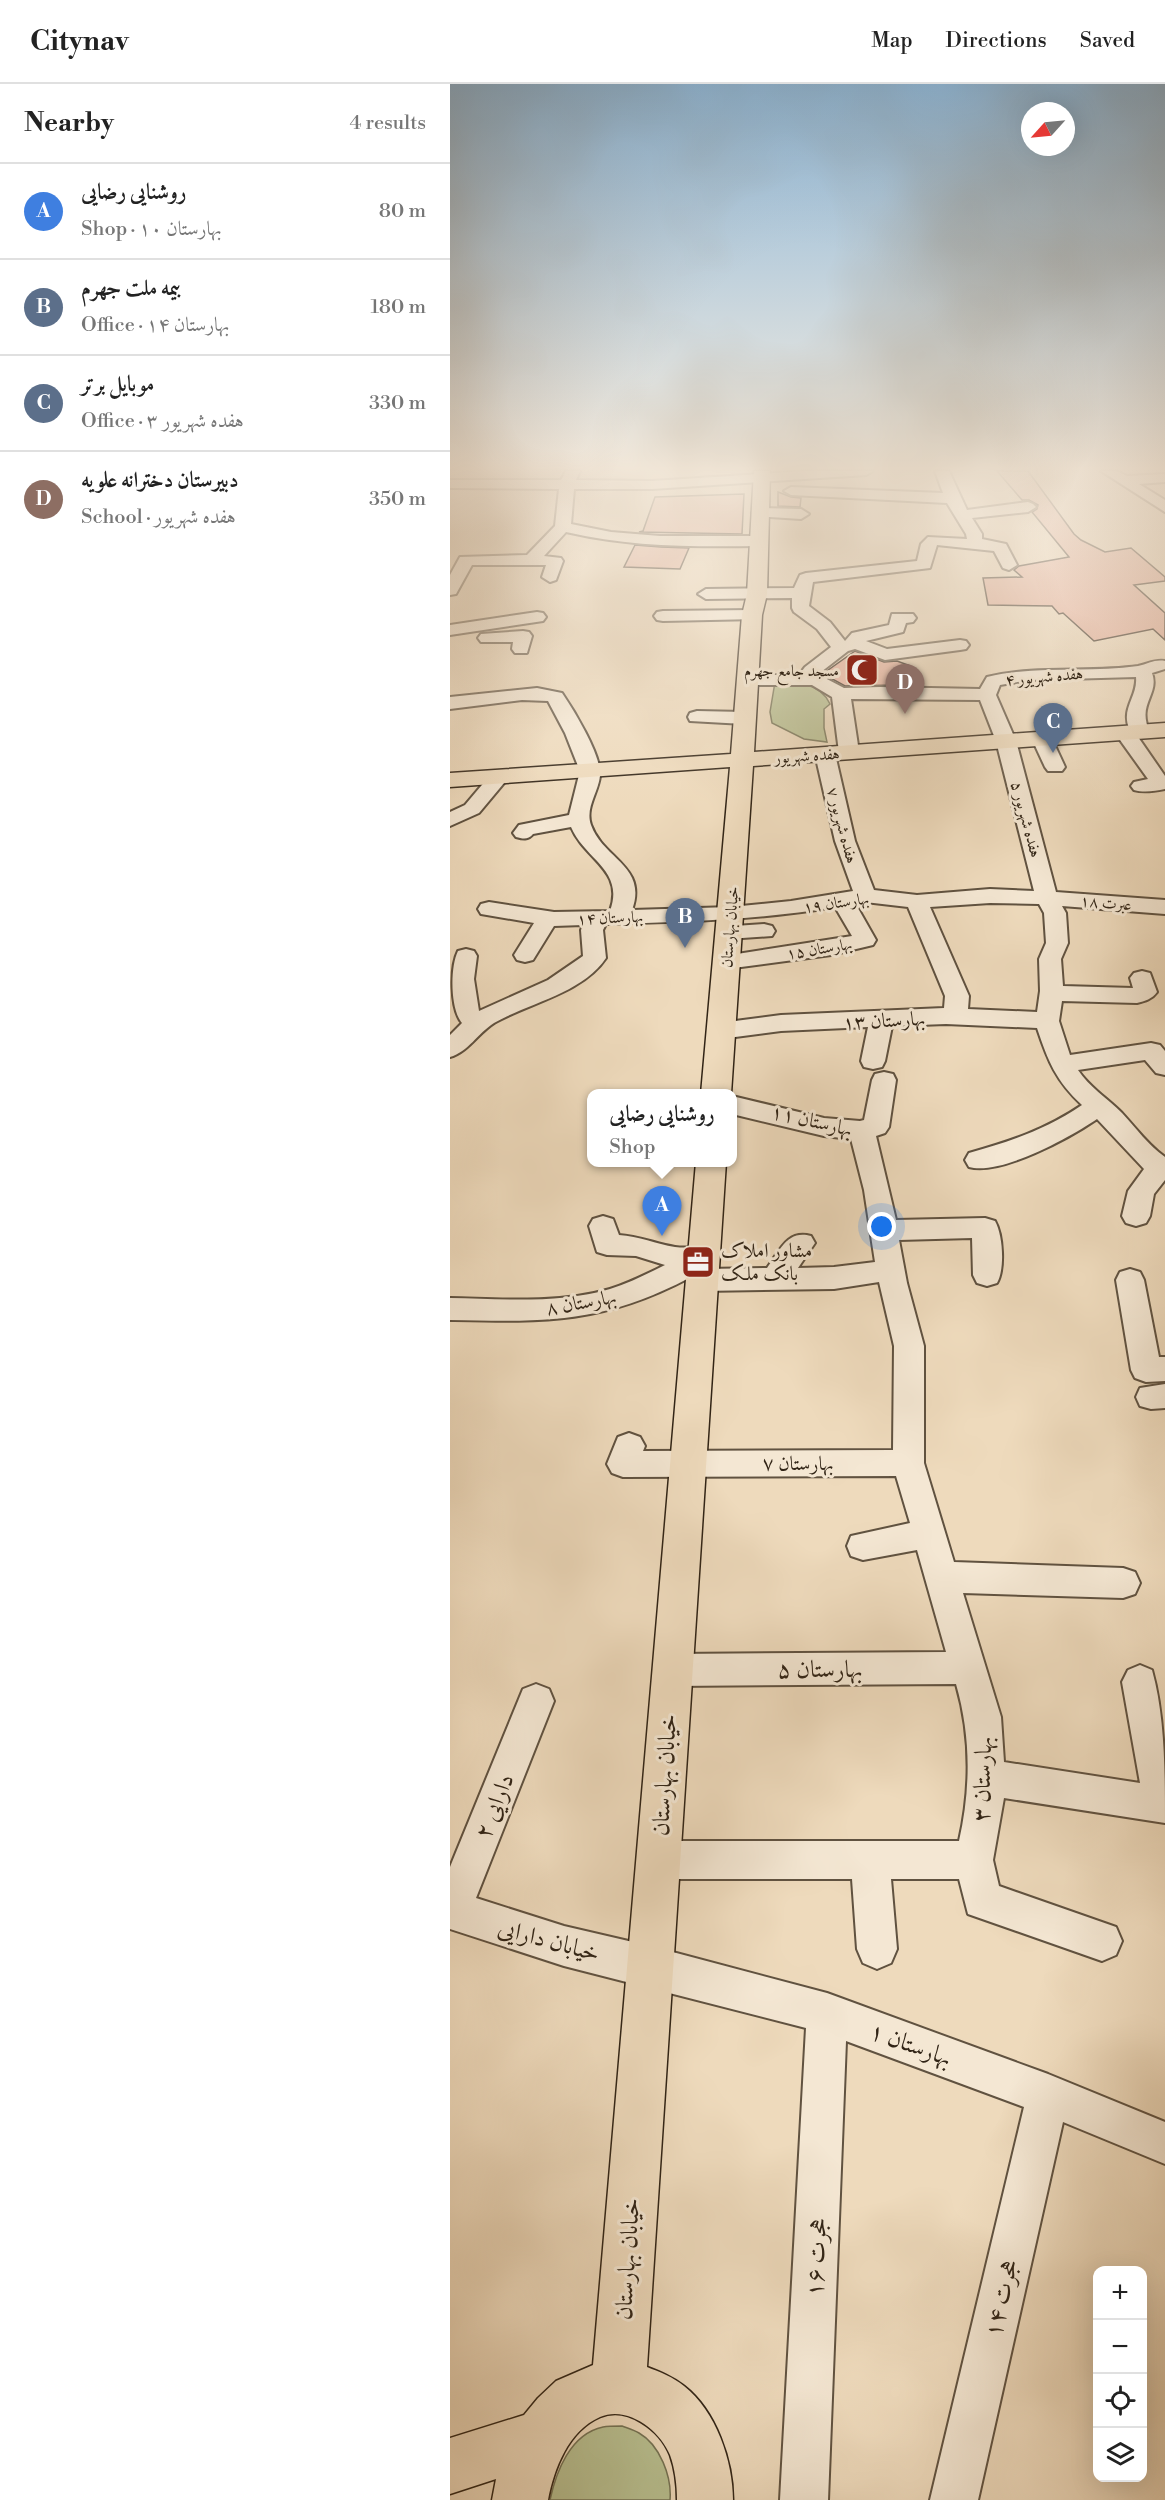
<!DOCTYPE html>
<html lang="en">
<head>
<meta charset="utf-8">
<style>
	:root { --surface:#fff; --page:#f2f2f2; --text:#222; --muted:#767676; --line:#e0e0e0; --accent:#8f2418 }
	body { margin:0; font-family:"Libre Bodoni",Amiri,serif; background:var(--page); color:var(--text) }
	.controls { position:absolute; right:18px; bottom:18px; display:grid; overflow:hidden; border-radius:12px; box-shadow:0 6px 24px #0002 }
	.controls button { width:54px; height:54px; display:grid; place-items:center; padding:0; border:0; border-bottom:2px solid var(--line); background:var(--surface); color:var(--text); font:30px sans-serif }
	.compass { position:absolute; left:571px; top:18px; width:54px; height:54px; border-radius:50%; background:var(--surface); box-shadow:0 6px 24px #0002; rotate:243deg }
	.you { position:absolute; left:432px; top:1143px; width:21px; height:21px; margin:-15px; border:4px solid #fff; border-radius:50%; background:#1a73e8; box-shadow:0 0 0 9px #1a73e833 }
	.badge { display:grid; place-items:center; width:39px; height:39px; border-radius:50%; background:var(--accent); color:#fff; font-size:20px; font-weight:700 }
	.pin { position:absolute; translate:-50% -50px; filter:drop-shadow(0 2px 3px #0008) }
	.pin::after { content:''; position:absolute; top:32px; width:21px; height:18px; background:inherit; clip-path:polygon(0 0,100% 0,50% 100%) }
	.popup { position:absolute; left:137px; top:1005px; width:150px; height:78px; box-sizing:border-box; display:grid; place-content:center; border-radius:12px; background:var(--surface); filter:drop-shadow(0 2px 4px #0005); font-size:20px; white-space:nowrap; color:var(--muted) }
	.popup b { font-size:22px; color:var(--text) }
	.popup::after { content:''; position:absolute; left:50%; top:100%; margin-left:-12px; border:12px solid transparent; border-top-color:var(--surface) }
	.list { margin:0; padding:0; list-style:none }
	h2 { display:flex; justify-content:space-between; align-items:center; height:78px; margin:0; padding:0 24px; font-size:26px }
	h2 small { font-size:20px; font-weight:400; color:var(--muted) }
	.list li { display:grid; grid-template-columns:39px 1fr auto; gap:18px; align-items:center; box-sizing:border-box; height:96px; padding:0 24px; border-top:2px solid var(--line) }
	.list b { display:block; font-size:22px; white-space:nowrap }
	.list p { margin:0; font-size:20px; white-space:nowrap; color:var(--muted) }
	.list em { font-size:20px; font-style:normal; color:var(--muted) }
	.icon { flex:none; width:33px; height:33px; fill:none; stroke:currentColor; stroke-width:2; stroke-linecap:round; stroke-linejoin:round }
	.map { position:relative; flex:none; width:715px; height:2416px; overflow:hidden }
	header { display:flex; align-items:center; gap:36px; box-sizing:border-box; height:84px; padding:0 30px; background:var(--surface); border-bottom:2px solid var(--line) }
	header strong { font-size:28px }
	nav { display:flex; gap:33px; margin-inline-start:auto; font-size:21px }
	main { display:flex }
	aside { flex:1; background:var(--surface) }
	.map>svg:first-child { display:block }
</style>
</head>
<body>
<header>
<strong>Citynav</strong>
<nav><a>Map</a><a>Directions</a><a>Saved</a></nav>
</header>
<main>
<aside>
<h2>Nearby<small>4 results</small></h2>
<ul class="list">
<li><span class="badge" style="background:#3f7fe0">A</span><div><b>روشنایی رضایی</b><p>Shop · بهارستان ۱۰</p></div><em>80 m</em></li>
<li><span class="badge" style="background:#5c6f8a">B</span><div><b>بیمه ملت جهرم</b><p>Office · بهارستان ۱۴</p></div><em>180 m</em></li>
<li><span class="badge" style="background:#5c6f8a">C</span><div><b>موبایل برتر</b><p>Office · هفده شهریور ۳</p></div><em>330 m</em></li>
<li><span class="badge" style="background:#8d6e63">D</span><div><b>دبیرستان دخترانه علویه</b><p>School · هفده شهریور</p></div><em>350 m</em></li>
</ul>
</aside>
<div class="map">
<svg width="715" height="2416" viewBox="0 0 715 2416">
	<rect width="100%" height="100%" fill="#eedabc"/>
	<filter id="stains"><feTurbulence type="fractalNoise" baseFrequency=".00333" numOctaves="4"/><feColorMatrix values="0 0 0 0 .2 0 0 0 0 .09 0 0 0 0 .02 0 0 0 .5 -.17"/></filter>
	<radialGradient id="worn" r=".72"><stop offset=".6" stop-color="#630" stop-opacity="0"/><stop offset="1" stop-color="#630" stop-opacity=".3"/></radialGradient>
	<!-- green -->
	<g fill="#b8c091" stroke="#747254" stroke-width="1.5">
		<path d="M325 598C346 598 370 598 380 620L374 625V644L377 658 354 655 322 639 320 628Z"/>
		<path d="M172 2342C177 2344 184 2346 189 2349 210 2361 222 2393 220 2416H100C106 2388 120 2350 153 2343 158 2342 166 2342 172 2342Z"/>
	</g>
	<!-- building -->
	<g fill="#e8b19c" stroke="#312416" stroke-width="1.5">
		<polygon points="547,387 578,387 624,450 631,456 655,468 681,464 715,493 715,497 684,501 715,529 715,556 703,545 644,557 613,529 609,530 602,522 538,521 533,494 572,493 564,486 569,482 619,473 582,428 587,425 588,421 579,416 572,416"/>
		<polygon points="328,408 341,413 351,414 350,423 328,422"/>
		<polygon points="294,410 292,450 189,448 193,447 205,413"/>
		<polygon points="185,461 211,463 239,464 230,485 174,483"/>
		<polygon points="405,567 434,578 447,577 458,581 451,587 468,594 455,601 395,602 375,591 374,589"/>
	</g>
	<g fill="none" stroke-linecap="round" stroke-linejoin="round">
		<!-- minor casing -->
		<g stroke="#605240" stroke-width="4">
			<g id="minor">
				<path d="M116 387H130L126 396 202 397 356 387H423L416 391 202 405H124L121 440 161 448 210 452H308L316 457 308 462C243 463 180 463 116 448L94 472 111 474 113 477 106 496 100 498 92 493 96 481H22L6 510 0 511V491L10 473 77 471 105 442 109 405 0 404V396H111Z"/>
				<path d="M485 387H499L517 426 578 418 583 420 586 423 578 428 522 434 532 450V455L556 460 567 481 559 486 553 484 544 467 487 461 480 484 363 498 359 522 380 538 395 557 402 549 439 541 442 530H463L466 534 463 538 456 539 453 548 416 557 437 565 510 556 516 557 519 561 516 565 510 566 435 576 405 565 398 567 371 588 373 593 394 604 430 603 530 605 537 593C587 581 638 589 688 582 698 580 705 575 715 577V585L702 589C710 611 686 620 700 648L697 652 688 653 715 692V705C705 707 694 709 684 706L681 702 684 698 698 695 665 649 668 645 679 644C671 624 688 612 686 593L580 596 550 601 546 611 566 657 606 808 715 816V830L612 822 616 829 618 859 611 875 613 902 683 904 680 894 684 889 692 887 700 889 707 908C702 915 695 917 687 919L612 917 609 937 620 971 701 959 710 961 715 967V991L706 989 695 976 628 986C639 1003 657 1014 672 1029 686 1044 698 1061 715 1073V1096L704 1110 700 1132 696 1139 686 1142 676 1139 672 1132 678 1107 694 1085 647 1035C621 1053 550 1092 519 1083L515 1076 519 1069C561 1057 595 1046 632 1021 606 997 598 977 587 944L496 940 442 942 435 977 432 983 423 985 414 983 411 977 418 943 331 947 270 955 261 953 258 947 261 941 270 939 331 931 494 924 495 912 458 823 415 818 405 819 426 856 423 861 381 871 276 885 268 883 265 878 268 873 402 852 385 823C309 836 233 838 156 840L153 846 156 874C133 909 79 919 44 939 28 949 18 968 0 973V951L12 939C0 925 0 883 8 867L16 865 24 867 27 872 24 895 29 927 98 896 133 872 131 846 133 841 104 842 83 876 75 878 67 876 64 871 84 839 31 830 28 825 31 820 39 818 104 828 160 827C175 786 135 776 121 743L83 750C78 756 73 755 66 753L63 749 69 741 119 731 130 687 115 649 98 617 72 616 0 625V613L87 604 112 609C123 625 152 672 150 692 148 709 135 724 141 741 153 775 198 782 182 826L281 823 341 817 403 807 385 757 365 670 368 666H382L385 670 405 757 424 806 467 811 540 805 584 807 546 657 530 616 401 615 409 668 406 672H392L389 668 382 613 362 601H298L292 600 289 596 292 592 298 591H354L352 587 355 583 381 563 367 545 344 528 342 524V514L256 515 248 510 256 505 344 504 350 491 356 489 467 477 471 460 478 453 517 455 516 450 497 419 341 411 334 407 341 403 493 409ZM540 819 589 820 594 829 596 859 589 875 590 907 587 928 518 925 519 912 480 823Z"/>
				<polygon points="651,387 667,387 677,392 715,390 715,398 689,400 715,416 715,428"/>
				<polygon points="310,424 351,425 359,430 351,435 305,432 302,429 305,426"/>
				<polygon points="302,526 308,527 311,531 308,535 213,537 207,536 204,532 207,528 213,527"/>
				<polygon points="87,528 93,529 96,533 93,537 0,551 0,541"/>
				<polygon points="73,547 79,548 82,552 77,569 65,569 62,565 63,558 31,558 28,554 31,550"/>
				<polygon points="247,627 294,628 301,630 303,634 301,638 294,640 240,637 238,633 240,629"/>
				<polygon points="592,649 599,651 602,655 615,683 612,687 598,687 595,683 582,655 585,651"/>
				<polygon points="49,687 56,689 59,693 29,729 0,742 0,728 15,721 42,689"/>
				<polygon points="314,840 322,842 325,847 322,852 278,855 270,853 267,848 270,843"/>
				<path d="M434 988 443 990 446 996 439 1043 435 1049 426 1052 446 1136 535 1134 545 1137C553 1151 555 1185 547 1199L537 1202 527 1199 523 1191 522 1154 449 1156 457 1199 474 1262V1379L504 1478 673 1484 685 1488 690 1499 685 1510 673 1514 513 1509 551 1633 554 1678 690 1699 672 1598 678 1586 690 1581 702 1586C715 1632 715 1689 715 1739L554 1714 543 1776 549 1802 666 1843 672 1857 666 1871 652 1877 518 1830 509 1795H441L447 1865 441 1879 427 1885 413 1879 407 1865 402 1795H208L195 1789 189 1776 195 1763 208 1757H509C521 1704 521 1652 506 1600L222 1602 210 1598 205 1586 210 1574 222 1570 496 1568 467 1466 413 1476 401 1472 397 1462 401 1452 460 1439 446 1392 173 1393 162 1389 157 1380 168 1353 179 1349 190 1353 195 1362 193 1367 443 1366 444 1262 429 1198 384 1205 252 1207 242 1204 239 1194C152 1240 95 1238 0 1236V1214C53 1215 109 1220 160 1205 179 1199 197 1190 215 1181L186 1172 157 1171 147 1168 139 1142 143 1135 153 1132 163 1135 169 1151C189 1152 206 1160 225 1163 239 1165 251 1161 264 1166L268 1173 264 1180 255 1185 317 1184C329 1168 337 1145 361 1152L365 1159 348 1184 384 1183 425 1178 414 1106 401 1055 374 1052 282 1030V1012L374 1034 410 1037 414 1036 422 996 425 990Z"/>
				<polygon points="680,1185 690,1188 694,1196 709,1273 715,1273 715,1297 696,1298 685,1294 681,1286 666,1196 670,1188"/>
				<polygon points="715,1300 715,1324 701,1325 690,1322 686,1313 690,1304"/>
				<polygon points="86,1600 99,1605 104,1617 26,1814 114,1842 200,1862 377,1909 598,1990 715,2038 715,2080 613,2038 528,2416 480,2416 574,2023 396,1957 378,2416 330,2416 356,1944 114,1882 0,1845 0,1783 73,1605"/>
			</g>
		</g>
		<!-- major casing -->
		<g stroke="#312416" stroke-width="3">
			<g id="major">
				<polygon points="304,387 320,387 317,510 312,531 304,668 715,639 715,653 303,682 281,1010 251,1010 280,683 0,703 0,689 281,670 292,531 297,510"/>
				<path d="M246 1078H276L197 2283C210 2288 223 2293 234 2302 266 2327 283 2377 283 2416H227C227 2401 225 2385 220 2371 210 2346 177 2321 150 2333 118 2347 104 2385 98 2416H42L46 2395 0 2410V2354L74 2331 88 2314 106 2297 143 2281Z"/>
			</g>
		</g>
		<!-- minor -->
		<use href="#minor" fill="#f4e7d3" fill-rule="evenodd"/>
		<!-- major -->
		<use href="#major" fill="#eedabc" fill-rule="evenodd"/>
	</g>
	<!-- sky -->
	<linearGradient id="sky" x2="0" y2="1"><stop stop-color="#8bb5d7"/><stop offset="0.53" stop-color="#f7eee1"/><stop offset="1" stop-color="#f7eee1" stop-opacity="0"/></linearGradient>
	<rect width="715" height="725" fill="url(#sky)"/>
	<!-- icons -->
	<defs>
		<g id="mosque-square" transform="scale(1.725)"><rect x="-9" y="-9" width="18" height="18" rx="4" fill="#8f2418" stroke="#f4e7d3"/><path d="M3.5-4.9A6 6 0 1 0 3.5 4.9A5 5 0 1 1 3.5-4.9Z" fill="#fff"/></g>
		<g id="office-square" transform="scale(1.725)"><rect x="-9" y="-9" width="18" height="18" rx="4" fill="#8f2418" stroke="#f4e7d3"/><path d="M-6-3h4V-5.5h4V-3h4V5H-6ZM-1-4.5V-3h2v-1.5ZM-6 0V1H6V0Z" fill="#fff"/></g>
	</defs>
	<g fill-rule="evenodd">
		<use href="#mosque-square" x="412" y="586"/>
		<use href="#office-square" x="248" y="1178"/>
	</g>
	<g text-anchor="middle" stroke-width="6" stroke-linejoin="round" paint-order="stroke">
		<!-- far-poi labels -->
		<g font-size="16" fill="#312416" stroke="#f4e7d3" text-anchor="end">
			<text x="389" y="592">مسجد جامع جهرم</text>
		</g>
		<!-- far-street labels -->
		<g font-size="16" fill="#312416" stroke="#f4e7d3">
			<text transform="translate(594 592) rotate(-5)" y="6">هفده شهریور ۴</text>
			<text transform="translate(357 671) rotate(-4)" y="6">هفده شهریور</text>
			<text transform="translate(577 735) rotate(75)" y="6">هفده شهریور ۵</text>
			<text transform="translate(393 741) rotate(75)" y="6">هفده شهریور ۷</text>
			<text transform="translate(386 818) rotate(-8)" y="6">بهارستان ۱۹</text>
			<text transform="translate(656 818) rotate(5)" y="6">عبرت ۱۸</text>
			<text transform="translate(160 833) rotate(-2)" y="6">بهارستان ۱۴</text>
			<text transform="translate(279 843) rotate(-85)" y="6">خیابان بهارستان</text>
			<text transform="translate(369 864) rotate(-9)" y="6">بهارستان ۱۵</text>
		</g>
		<!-- street labels -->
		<g font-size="20" fill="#312416" stroke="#f4e7d3">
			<text transform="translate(434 936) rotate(-3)" y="7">بهارستان ۱۳</text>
			<text transform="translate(362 1036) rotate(13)" y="7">بهارستان ۱۱</text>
			<text transform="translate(131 1218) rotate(-10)" y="7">بهارستان ۸</text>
			<text x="348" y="1386">بهارستان ۷</text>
		</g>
		<!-- poi labels -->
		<g font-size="20" fill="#312416" stroke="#f4e7d3" text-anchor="start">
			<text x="271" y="1173">مشاور املاک<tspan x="271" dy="23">بانک ملک</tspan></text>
		</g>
		<!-- near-street labels -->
		<g font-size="24" fill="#312416" stroke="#f4e7d3">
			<text x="370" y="1593">بهارستان ۵</text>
			<text transform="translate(214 1691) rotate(-86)" y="8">خیابان بهارستان</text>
			<text transform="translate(532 1695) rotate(-88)" y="8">بهارستان ۳</text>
			<text transform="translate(44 1722) rotate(-68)" y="8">دارایی ۲</text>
			<text transform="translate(99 1856) rotate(15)" y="8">خیابان دارایی</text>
			<text transform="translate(461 1960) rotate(20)" y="8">بهارستان ۱</text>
			<text transform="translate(366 2173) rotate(-87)" y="8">هجرت ۱۶</text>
			<text transform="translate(177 2175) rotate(-86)" y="8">خیابان بهارستان</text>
			<text transform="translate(551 2214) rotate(-77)" y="8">هجرت ۱۴</text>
		</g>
	</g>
	<rect width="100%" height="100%" filter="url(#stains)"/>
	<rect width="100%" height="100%" fill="url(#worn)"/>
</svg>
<div class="controls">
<button>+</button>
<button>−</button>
<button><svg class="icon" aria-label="locate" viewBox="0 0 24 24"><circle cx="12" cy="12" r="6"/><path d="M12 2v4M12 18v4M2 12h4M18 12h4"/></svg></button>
<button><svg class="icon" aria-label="layers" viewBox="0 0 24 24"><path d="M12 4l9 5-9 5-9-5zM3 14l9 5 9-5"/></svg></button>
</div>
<svg class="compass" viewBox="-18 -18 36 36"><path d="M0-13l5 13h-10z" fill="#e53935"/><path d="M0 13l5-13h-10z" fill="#767676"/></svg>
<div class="you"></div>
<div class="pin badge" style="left:212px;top:1152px;background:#3f7fe0">A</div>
<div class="popup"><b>روشنایی رضایی</b>Shop</div>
<div class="pin badge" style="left:235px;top:864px;background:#5c6f8a">B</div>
<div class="pin badge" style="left:603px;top:669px;background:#5c6f8a">C</div>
<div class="pin badge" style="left:455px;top:630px;background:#8d6e63">D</div>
</div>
</main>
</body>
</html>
